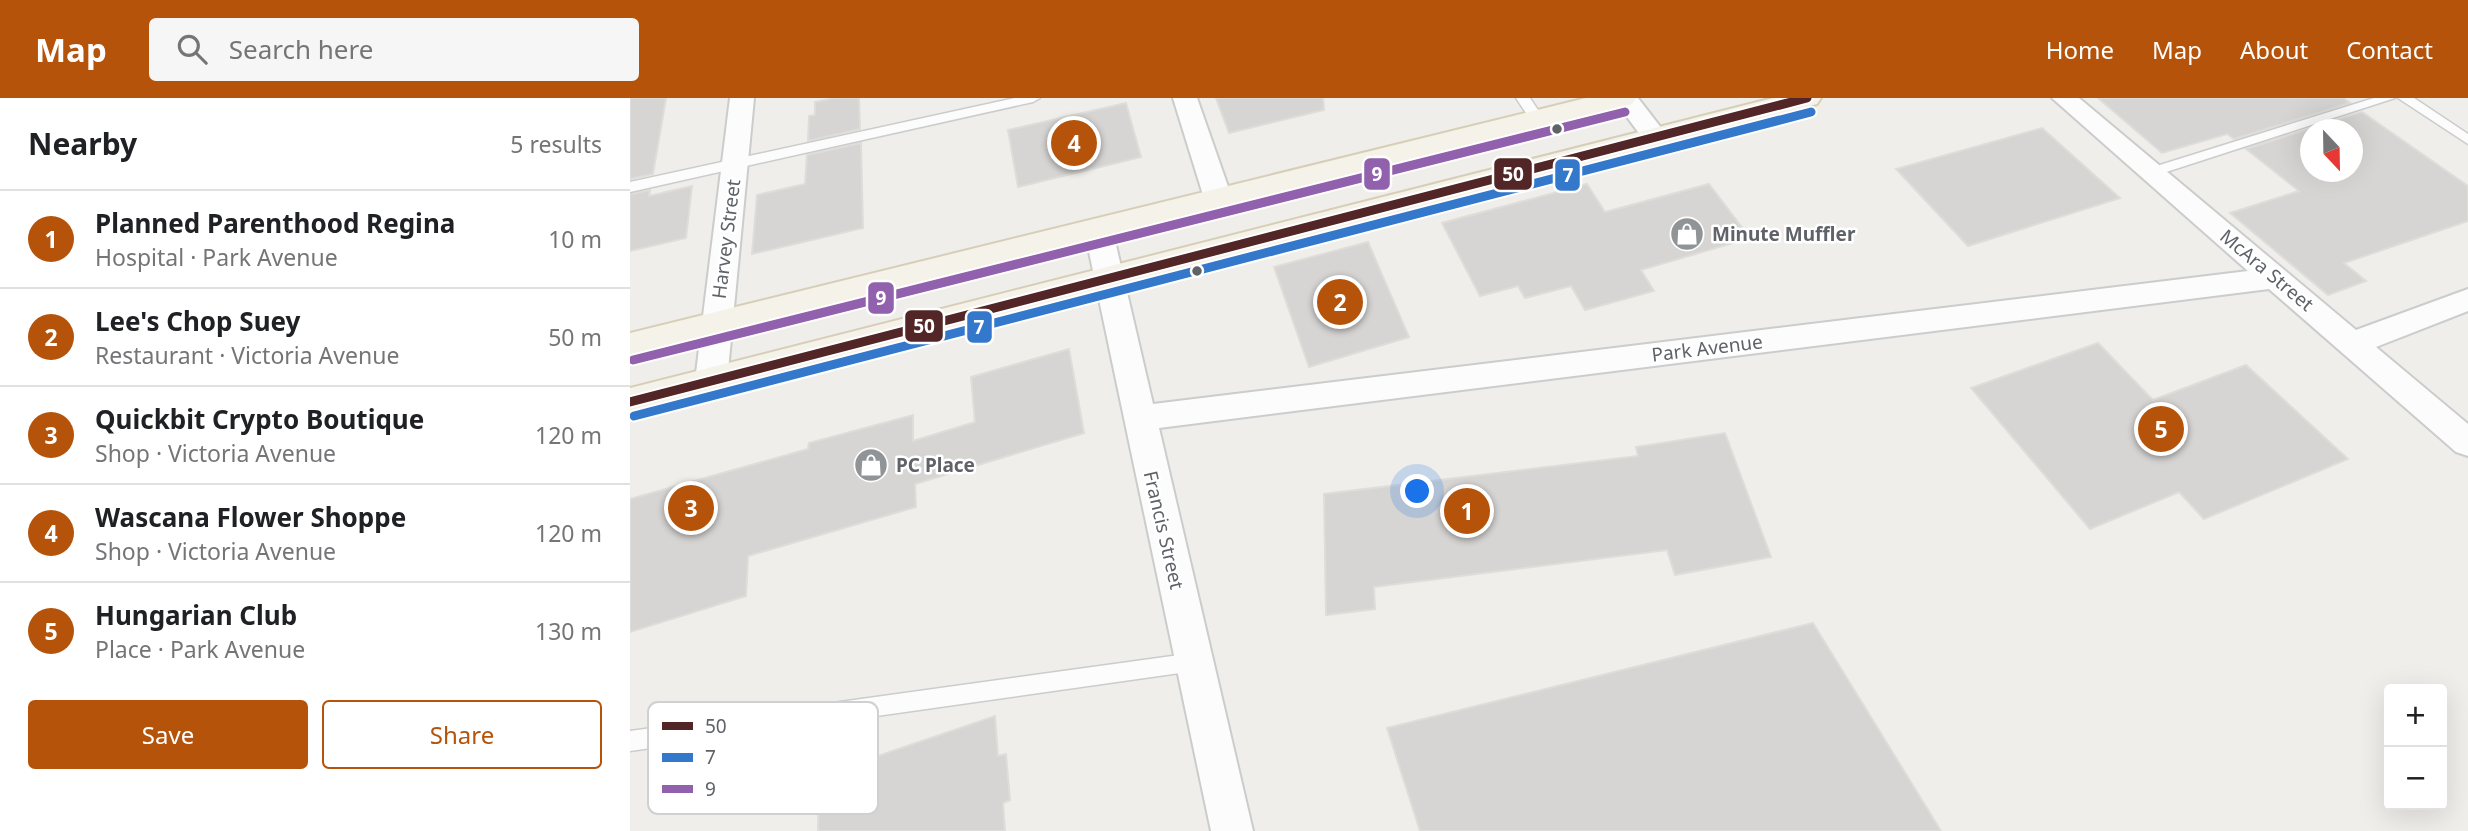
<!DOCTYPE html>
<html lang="en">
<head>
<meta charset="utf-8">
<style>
	:root { --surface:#fff; --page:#f6f6f6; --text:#202124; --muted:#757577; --line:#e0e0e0; --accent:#b45309 }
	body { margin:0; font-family:"Noto Sans",sans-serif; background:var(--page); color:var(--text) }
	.controls { position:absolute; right:21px; bottom:21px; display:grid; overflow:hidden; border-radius:7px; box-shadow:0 7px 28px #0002 }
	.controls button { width:63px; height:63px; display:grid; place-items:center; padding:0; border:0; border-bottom:2px solid var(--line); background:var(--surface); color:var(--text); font:35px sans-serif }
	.compass { position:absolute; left:1670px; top:21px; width:63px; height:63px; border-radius:50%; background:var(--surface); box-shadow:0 7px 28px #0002; rotate:158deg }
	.you { position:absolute; left:788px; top:394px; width:24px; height:24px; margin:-18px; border:5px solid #fff; border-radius:50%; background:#1a73e8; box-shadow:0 0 0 10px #1a73e833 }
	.badge { display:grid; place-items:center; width:46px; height:46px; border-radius:50%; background:var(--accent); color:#fff; font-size:23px; font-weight:700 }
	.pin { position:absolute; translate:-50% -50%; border:4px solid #fff; box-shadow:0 2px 7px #0006 }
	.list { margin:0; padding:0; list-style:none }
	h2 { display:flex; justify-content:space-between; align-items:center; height:91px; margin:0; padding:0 28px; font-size:30px }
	h2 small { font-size:23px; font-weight:400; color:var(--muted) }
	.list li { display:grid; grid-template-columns:46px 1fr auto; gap:21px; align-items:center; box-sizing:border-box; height:98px; padding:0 28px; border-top:2px solid var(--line) }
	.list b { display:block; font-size:26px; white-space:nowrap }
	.list p { margin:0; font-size:23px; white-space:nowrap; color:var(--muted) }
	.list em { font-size:23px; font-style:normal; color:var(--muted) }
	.actions { display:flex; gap:14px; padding:21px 28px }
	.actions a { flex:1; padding:16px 0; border:2px solid var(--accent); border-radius:7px; text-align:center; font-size:24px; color:var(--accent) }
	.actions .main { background:var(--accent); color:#fff }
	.icon { flex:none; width:38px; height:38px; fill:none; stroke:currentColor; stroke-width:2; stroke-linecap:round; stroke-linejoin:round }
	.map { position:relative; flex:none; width:1838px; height:733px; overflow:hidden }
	header { display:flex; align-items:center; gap:42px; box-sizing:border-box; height:98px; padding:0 35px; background:var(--accent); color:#fff }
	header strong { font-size:33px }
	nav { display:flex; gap:38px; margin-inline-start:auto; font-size:24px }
	.search { width:490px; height:63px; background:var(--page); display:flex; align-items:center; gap:18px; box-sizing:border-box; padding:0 24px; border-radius:7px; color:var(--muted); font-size:26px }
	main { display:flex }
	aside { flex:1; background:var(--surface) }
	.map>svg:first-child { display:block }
</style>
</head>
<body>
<header>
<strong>Map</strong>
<div class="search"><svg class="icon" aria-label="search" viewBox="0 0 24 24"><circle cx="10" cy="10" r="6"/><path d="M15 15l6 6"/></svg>Search here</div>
<nav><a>Home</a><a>Map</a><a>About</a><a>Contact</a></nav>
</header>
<main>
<aside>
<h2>Nearby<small>5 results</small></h2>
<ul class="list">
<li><span class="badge">1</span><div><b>Planned Parenthood Regina</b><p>Hospital · Park Avenue</p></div><em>10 m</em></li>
<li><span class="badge">2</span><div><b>Lee's Chop Suey</b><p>Restaurant · Victoria Avenue</p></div><em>50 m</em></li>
<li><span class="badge">3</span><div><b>Quickbit Crypto Boutique</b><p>Shop · Victoria Avenue</p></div><em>120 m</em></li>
<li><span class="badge">4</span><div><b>Wascana Flower Shoppe</b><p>Shop · Victoria Avenue</p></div><em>120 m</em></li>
<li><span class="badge">5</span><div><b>Hungarian Club</b><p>Place · Park Avenue</p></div><em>130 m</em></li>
</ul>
<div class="actions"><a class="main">Save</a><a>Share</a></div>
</aside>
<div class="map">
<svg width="1838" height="733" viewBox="0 0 1838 733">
	<rect width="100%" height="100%" fill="#efeeea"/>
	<!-- building -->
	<g fill="#d6d5d3" stroke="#deddd9" stroke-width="2" fill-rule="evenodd">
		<polygon points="0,0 36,0 23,76 0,81"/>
		<polygon points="205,0 229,0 230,31 178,43 179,18 185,17 185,4"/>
		<polygon points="586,0 693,0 694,12 599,35"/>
		<polygon points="1468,0 1713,0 1720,5 1604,41 1597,36 1532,55"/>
		<polygon points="496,5 511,59 388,89 378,32"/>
		<path d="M1732 14 1838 88V123L1714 165 1736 183 1698 197 1600 115 1669 93 1616 51ZM1681 32H1723V74H1681Z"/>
		<polygon points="1412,30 1490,100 1338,148 1266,71"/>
		<polygon points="231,45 233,130 122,156 127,97 175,86 177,57"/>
		<polygon points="957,86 975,114 1079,86 1120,140 1011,172 1024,193 955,212 941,188 895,200 888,188 850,198 812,125"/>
		<polygon points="62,88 56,140 0,153 0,96 20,92 19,98"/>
		<polygon points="738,144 779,239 679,269 644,169"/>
		<polygon points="1468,245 1523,302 1616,267 1718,361 1574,421 1549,394 1460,431 1341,290"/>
		<polygon points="439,251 454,335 285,386 286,409 118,458 116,498 0,534 0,401 178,351 179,345 283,317 283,343 345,324 341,279"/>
		<polygon points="1095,335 1141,459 1045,477 1037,452 744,489 745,511 696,517 694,396 1008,358 1006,349"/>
		<polygon points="1183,525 1311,733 790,733 757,630"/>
		<polygon points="365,618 368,658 376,656 380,702 373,705 375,733 188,733 189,678"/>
	</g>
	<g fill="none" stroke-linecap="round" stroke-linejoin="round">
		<!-- lane casing -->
		<g stroke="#cbcccc" stroke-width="3">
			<g id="lane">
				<polygon points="385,0 410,0 403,4 0,94 0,84"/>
				<polygon points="886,0 900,0 914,21 912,24 902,24"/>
				<polygon points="1744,0 1765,0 1527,77 1522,79 1515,74 1517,71"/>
				<polygon points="1768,0 1784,0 1838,36 1838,46"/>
				<polygon points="564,555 571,557 574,564 571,571 564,573 0,653 0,633"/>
			</g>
		</g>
		<!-- street casing -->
		<g stroke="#cbcccc" stroke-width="4">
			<g id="street">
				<polygon points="100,0 124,0 97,283 92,292 81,295 70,292 65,283"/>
				<polygon points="543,0 567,0 602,100 598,106 588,109 578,106 574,100"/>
				<polygon points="983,0 1008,0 1039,40 1035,46 1017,46"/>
				<polygon points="1422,0 1449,0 1726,232 1838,191 1838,213 1746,249 1838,326 1838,358 1826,354 1639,191 529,330 623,733 581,733 454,130 458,123 468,121 478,123 482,130 523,306 1618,173"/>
			</g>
		</g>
		<!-- primary casing -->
		<g stroke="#d7ceb8" stroke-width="4">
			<g id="primary">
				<polygon points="956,0 1006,0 1002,6 0,261 0,235"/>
				<polygon points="1143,0 1191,0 1187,6 0,318 0,290"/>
			</g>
		</g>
		<!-- lane -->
		<use href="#lane" fill="#fdfcfc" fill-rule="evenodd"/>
		<!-- street -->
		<use href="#street" fill="#fdfcfc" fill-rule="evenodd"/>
		<!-- primary -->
		<use href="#primary" fill="#f4f2e9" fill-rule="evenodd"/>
		<!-- bus-1 casing -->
		<g stroke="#fff" stroke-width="13">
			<polyline id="bus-1" points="0,304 1177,0"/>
		</g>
		<!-- bus-2 casing -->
		<g stroke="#fff" stroke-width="13">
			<polyline id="bus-2" points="4,318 1181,14"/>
		</g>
		<!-- bus-3 casing -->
		<g stroke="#fff" stroke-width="13">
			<polyline id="bus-3" points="3,262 995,14"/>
		</g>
		<!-- bus-1 -->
		<use href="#bus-1" stroke="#522626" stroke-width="9"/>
		<!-- bus-2 -->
		<use href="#bus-2" stroke="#3478cb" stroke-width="9"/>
		<!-- bus-3 -->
		<use href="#bus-3" stroke="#9161ad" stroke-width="9"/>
	</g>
	<!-- icons -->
	<defs>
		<g id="shop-disc" transform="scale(1.75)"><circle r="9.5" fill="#919496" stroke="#fff"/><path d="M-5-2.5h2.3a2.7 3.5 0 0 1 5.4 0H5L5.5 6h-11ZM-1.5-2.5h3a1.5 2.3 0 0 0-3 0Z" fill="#fff"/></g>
	</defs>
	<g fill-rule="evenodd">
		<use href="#shop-disc" x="1057" y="136"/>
		<use href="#shop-disc" x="241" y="367"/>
	</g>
	<!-- markers -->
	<g fill="#5f6368" stroke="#fff" stroke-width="2.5">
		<circle cx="927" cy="31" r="6"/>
		<circle cx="567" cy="173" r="6"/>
	</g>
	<g text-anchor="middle" stroke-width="5" stroke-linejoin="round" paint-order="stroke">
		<!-- poi labels -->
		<g font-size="19" font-weight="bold" fill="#5f6368" stroke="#fff" text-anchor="start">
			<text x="1082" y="143">Minute Muffler</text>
			<text x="266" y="374">PC Place</text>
		</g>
		<!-- street labels -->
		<g font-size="19" fill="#5f6368" stroke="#fff">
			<text transform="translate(96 141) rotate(-83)" y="7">Harvey Street</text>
			<text transform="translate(1637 172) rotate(40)" y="7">McAra Street</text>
			<text transform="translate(1077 250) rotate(-7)" y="7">Park Avenue</text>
			<text transform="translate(534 432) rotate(77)" y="7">Francis Street</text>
		</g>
	</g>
	<!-- legend -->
	<rect x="18" y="604" width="230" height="112" rx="10" fill="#fff" stroke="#cfd0d2" stroke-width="2"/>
	<rect x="32" y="624" width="31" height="8" fill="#522626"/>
	<rect x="32" y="655" width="31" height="9" fill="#3478cb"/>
	<rect x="32" y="687" width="31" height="8" fill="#9161ad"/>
	<g font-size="19" fill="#5f6368">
		<text x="75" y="635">50</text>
		<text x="75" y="666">7</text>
		<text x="75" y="698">9</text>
	</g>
	<g stroke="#fff" stroke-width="2.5">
		<rect x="733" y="59" width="28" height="34" rx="7" fill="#9161ad"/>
		<rect x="863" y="59" width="40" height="34" rx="7" fill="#522626"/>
		<rect x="924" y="60" width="27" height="34" rx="7" fill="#3478cb"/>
		<rect x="237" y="183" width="28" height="34" rx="7" fill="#9161ad"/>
		<rect x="274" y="211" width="40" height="34" rx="7" fill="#522626"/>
		<rect x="336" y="212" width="27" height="34" rx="7" fill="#3478cb"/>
	</g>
	<g font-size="19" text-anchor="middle" font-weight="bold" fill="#fff">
		<text x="747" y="83">9</text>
		<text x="883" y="83">50</text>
		<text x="938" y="84">7</text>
		<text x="251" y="207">9</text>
		<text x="294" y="235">50</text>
		<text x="349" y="236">7</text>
	</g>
</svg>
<div class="controls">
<button>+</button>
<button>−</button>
</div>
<svg class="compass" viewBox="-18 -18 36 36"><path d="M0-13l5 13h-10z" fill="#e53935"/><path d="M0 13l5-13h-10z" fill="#757577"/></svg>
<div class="you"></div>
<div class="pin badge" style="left:837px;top:413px">1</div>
<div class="pin badge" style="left:710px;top:204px">2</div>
<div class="pin badge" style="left:61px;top:410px">3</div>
<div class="pin badge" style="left:444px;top:45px">4</div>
<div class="pin badge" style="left:1531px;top:331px">5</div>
</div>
</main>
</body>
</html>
